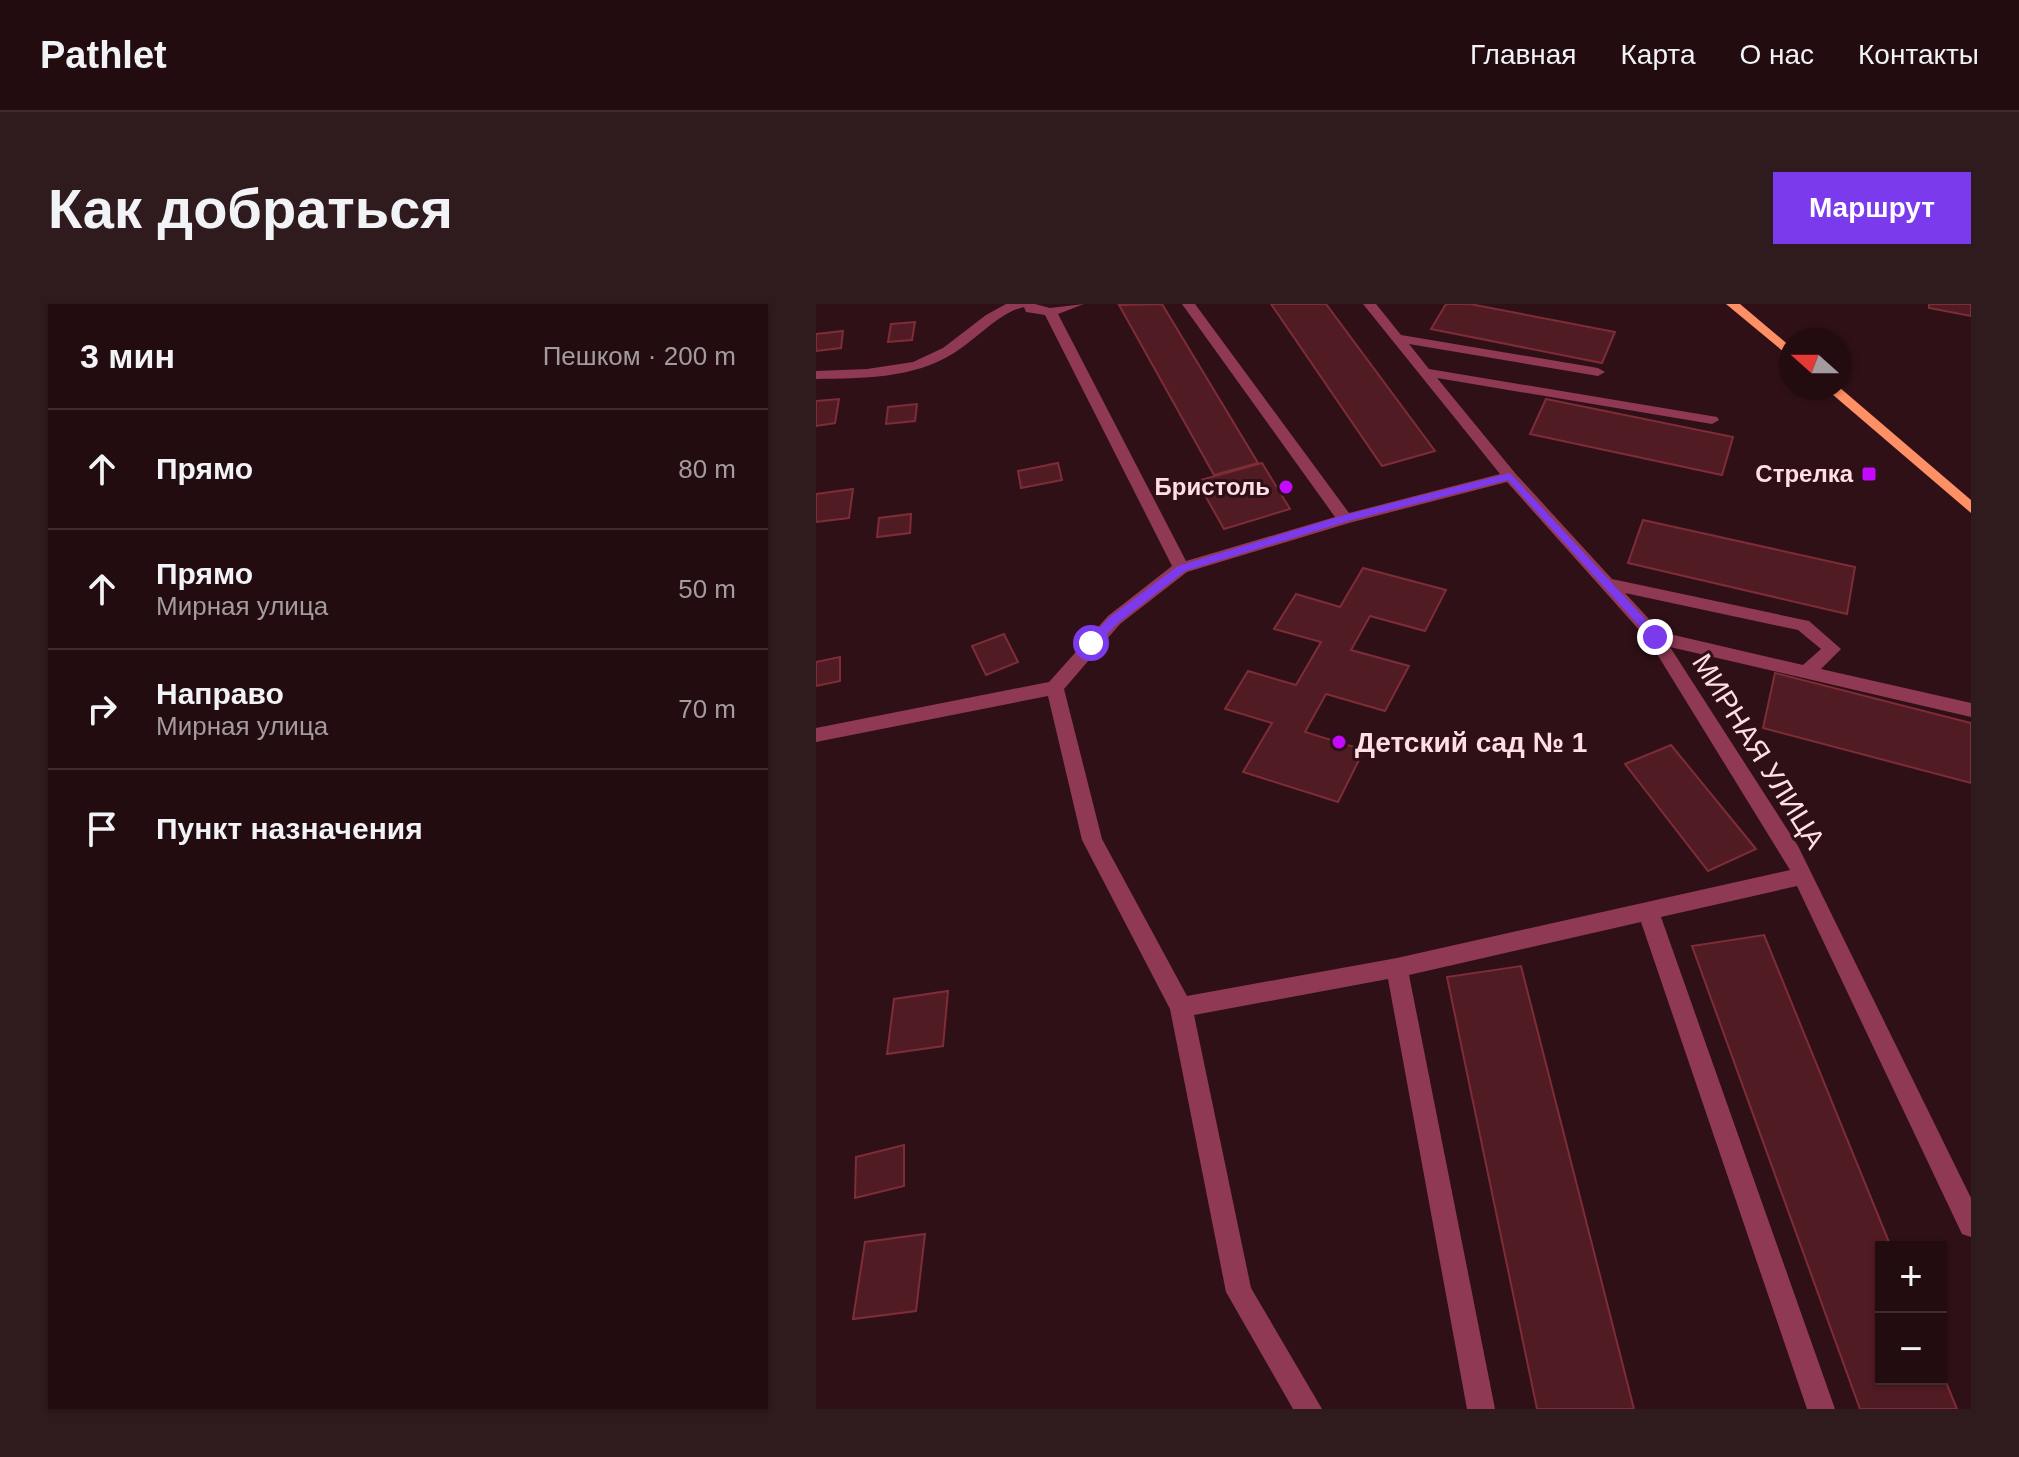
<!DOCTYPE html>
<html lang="ru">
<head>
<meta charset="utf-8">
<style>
	:root { --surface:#230c10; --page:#2f1a1e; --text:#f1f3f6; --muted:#a39b9f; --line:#402c30; --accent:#7c3aed }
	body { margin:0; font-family:Arial,sans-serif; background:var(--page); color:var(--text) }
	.controls { position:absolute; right:24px; bottom:24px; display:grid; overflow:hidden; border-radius:0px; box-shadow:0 2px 6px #0004 }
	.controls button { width:72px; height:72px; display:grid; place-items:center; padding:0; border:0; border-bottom:2px solid var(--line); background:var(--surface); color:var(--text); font:40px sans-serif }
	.compass { position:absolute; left:963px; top:24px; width:72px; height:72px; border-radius:50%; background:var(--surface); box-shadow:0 2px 6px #0004; rotate:291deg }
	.stop { position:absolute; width:24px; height:24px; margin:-18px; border:6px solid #7c3aed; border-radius:50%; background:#fff }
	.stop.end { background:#7c3aed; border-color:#fff; box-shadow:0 2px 8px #0008 }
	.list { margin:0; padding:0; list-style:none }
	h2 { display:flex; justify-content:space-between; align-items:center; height:104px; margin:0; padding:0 32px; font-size:34px }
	h2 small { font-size:26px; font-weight:400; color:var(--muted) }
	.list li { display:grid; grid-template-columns:52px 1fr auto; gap:24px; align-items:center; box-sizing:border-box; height:120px; padding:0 32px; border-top:2px solid var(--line) }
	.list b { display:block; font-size:30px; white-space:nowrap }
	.list p { margin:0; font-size:26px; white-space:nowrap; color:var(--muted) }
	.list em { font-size:26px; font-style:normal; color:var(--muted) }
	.icon { flex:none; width:44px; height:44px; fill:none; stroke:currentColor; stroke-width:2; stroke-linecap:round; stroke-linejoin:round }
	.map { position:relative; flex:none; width:1155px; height:1105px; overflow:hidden; border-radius:0px }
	header { display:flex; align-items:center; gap:48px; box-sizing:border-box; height:112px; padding:0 40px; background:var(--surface); border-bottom:2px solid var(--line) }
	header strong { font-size:38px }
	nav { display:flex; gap:44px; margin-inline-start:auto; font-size:28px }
	.intro { display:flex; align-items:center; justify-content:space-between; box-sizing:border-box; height:192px; padding:0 48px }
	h1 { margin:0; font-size:56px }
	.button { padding:20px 36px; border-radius:0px; background:var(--accent); color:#fff; font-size:28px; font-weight:700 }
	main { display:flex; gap:48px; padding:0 48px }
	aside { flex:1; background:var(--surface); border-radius:0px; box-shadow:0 2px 6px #0004 }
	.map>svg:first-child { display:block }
</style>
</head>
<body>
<header>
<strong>Pathlet</strong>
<nav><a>Главная</a><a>Карта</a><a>О нас</a><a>Контакты</a></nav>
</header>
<div class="intro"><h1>Как добраться</h1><a class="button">Маршрут</a></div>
<main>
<aside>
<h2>3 мин<small>Пешком · 200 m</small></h2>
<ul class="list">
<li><svg class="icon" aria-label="ahead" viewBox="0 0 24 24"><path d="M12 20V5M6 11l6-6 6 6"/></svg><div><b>Прямо</b></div><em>80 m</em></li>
<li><svg class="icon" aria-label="ahead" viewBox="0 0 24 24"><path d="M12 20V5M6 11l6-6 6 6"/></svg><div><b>Прямо</b><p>Мирная улица</p></div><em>50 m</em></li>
<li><svg class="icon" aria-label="right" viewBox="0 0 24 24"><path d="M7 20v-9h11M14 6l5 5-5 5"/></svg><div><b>Направо</b><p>Мирная улица</p></div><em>70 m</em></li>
<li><svg class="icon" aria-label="arrive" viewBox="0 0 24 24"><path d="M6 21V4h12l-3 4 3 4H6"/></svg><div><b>Пункт назначения</b></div></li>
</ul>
</aside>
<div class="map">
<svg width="1155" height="1105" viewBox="0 0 1155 1105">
	<rect width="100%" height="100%" fill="#2f1016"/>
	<!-- building -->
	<g fill="#511b23" stroke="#7e2c38" stroke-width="2">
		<polygon points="346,0 442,159 398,171 303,1"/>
		<polygon points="455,0 510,0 619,147 566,162"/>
		<polygon points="630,0 654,0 799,28 786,59 615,25"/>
		<polygon points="1113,0 1155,0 1155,12 1113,4"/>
		<polygon points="99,18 96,36 72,38 75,20"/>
		<polygon points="27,27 25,44 0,47 0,30"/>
		<polygon points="23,95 19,119 0,122 0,97"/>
		<polygon points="730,95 917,133 906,171 714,130"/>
		<polygon points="101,100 99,117 70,120 72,103"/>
		<polygon points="242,159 246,176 205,184 202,167"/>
		<polygon points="446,159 474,205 408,225 381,177"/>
		<polygon points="37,185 33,214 0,218 0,190"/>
		<polygon points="95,210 94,229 61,233 63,214"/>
		<polygon points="827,216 1039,263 1031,310 812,259"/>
		<polygon points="547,264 630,286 609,327 554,312 535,346 593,362 569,407 510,390 489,428 548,446 522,498 427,468 456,419 409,405 432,367 480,381 505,338 458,325 480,290 524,303"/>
		<polygon points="188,330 202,358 170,371 156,342"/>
		<polygon points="24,353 24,377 0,382 0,358"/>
		<polygon points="959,369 1155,419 1155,479 947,424"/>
		<polygon points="855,441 940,545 892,567 809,460"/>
		<polygon points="948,631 1075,943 1065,943 1065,1075 1125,1075 1125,1066 1141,1105 1044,1105 876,642"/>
		<polygon points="705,662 818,1105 721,1105 631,673"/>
		<polygon points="132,687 127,742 71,750 78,695"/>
		<polygon points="88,841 88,882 39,894 40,853"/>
		<polygon points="109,930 100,1007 37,1015 49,938"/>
	</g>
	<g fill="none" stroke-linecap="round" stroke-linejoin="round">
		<!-- minor -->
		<path fill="#903954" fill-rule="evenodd" d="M190 0H219L234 4 268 0 242 10 370 257 519 213 366 0H379L533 209 684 170 547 0H560L585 31 782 64 789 68 782 72 593 40 613 65 901 113 903 116 896 120 621 74 699 169 796 275 993 317 1025 345 1005 365 1155 399V413L854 343 982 542 1155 894V933L1146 930 981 582 845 613 1019 1105H991L825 618 593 671 679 1105H651L572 675 378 711 435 984 506 1105H477L410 988 354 705 266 536 232 392 0 438V424L233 378 292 312 356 262 229 11 210 8 208 3 198 6C175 17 159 36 138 49 97 75 46 74 0 75V67L51 65 97 58 127 44 170 11ZM691 178 833 337 974 566 581 654 371 692 286 535 248 385 304 320 371 268 533 219ZM809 289 982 326 1005 345 987 361 845 328Z"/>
		<!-- major -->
		<g fill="#ff9065" fill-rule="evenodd">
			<polygon points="910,0 924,0 975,43 975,54"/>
			<polygon points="1023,83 1155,196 1155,209 1009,84"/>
		</g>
	</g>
	<!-- route -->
	<polygon fill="#7c3aed" points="694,169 843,330 843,335 835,335 692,176 532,217 369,267 302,319 279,342 269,339 294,313 362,262 525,212"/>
	<!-- markers -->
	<g fill="#c30aff" stroke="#2f1016" stroke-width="3">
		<rect x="1045" y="162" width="16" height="16" rx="4"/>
		<circle cx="470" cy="183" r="8"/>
		<circle cx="523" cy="438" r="8"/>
	</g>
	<g text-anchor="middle" stroke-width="6" stroke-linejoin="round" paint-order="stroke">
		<!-- far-poi labels -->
		<g font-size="24" font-weight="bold" fill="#ffdee6" stroke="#2f1016" text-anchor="end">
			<text x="1037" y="178">Стрелка</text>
			<text x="454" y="191">Бристоль</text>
		</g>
		<!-- poi labels -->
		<g font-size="28" font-weight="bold" fill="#ffdee6" stroke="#2f1016" text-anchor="start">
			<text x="539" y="448">Детский сад № 1</text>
		</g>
		<!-- street labels -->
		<g font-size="28" fill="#ffdee6" stroke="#2f1016">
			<text transform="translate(943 447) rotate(58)" y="10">МИРНАЯ УЛИЦА</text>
		</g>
	</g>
</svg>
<div class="controls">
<button>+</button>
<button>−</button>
</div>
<svg class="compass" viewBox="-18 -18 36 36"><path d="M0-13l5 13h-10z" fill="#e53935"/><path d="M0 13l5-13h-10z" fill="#a39b9f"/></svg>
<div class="stop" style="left:275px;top:339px"></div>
<div class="stop end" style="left:839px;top:333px"></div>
</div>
</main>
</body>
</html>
